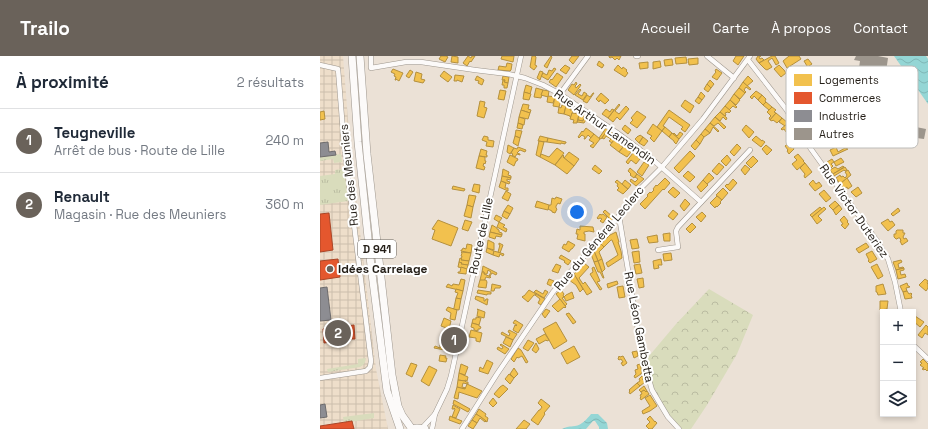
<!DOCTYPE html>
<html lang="fr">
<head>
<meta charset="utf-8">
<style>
	:root { --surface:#fff; --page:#f2f2f3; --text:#1f2937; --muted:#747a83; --line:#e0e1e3; --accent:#6a625a }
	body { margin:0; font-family:"Space Grotesk",sans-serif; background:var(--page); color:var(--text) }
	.controls { position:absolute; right:12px; bottom:12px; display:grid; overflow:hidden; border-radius:0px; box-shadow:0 2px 6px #0003 }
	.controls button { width:36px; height:36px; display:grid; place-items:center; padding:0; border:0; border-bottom:1px solid var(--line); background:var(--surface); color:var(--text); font:20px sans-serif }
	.you { position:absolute; left:257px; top:156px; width:14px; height:14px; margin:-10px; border:3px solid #fff; border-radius:50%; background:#1a73e8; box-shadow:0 0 0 6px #1a73e833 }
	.badge { display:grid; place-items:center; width:26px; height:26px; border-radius:50%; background:var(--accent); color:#fff; font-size:13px; font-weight:700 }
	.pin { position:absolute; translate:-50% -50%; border:2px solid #fff; box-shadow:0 1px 4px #0006 }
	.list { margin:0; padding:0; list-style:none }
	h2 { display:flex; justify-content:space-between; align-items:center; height:52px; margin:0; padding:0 16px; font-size:17px }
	h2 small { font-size:13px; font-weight:400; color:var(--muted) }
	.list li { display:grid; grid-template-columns:26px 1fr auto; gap:12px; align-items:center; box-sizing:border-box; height:64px; padding:0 16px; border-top:1px solid var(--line) }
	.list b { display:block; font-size:15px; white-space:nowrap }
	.list p { margin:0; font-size:13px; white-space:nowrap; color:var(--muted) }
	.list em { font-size:13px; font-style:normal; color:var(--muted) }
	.icon { flex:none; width:22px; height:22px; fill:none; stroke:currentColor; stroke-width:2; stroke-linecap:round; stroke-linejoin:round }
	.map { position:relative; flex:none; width:608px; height:373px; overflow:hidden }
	header { display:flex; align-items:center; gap:24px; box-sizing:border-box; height:56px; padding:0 20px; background:var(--accent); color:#fff }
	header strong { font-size:19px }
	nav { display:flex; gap:22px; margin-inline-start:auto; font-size:14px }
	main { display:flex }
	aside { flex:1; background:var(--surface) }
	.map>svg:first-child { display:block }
</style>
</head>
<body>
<header>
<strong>Trailo</strong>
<nav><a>Accueil</a><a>Carte</a><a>À propos</a><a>Contact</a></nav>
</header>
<main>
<aside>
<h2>À proximité<small>2 résultats</small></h2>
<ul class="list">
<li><span class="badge">1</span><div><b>Teugneville</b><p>Arrêt de bus · Route de Lille</p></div><em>240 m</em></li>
<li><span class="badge">2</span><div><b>Renault</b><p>Magasin · Rue des Meuniers</p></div><em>360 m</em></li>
</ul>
</aside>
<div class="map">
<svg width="608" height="373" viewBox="0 0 608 373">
	<defs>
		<pattern id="industrial-grid" width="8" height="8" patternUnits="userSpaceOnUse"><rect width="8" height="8" fill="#eedeca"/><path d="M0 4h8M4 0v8" fill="none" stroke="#ccbead"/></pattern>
		<pattern id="grass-tufts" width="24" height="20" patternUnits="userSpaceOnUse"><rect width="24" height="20" fill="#d9dcbc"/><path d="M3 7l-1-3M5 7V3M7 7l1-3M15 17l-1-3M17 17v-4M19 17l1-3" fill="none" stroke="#babca1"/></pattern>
		<pattern id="forest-crowns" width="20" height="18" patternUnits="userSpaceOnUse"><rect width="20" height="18" fill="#d9dcbc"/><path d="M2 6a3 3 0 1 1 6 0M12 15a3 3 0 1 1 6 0" fill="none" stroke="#babca1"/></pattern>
		<pattern id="water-waves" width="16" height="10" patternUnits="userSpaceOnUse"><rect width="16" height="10" fill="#94d6d5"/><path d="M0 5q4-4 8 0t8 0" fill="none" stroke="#7fb7b6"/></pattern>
	</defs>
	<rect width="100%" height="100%" fill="#ebe1d6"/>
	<!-- industrial -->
	<polygon fill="url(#industrial-grid)" points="0,0 23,0 30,89 56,313 68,373 0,373"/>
	<!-- grass -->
	<g fill="url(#grass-tufts)">
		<polygon points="21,98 22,106 14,107 13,103 0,105 0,101"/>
		<polygon points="24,113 28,145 0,149 0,120 15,118 15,114"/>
		<path d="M46 302C45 307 44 309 40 311L8 316 7 313 38 308V303Z"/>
		<polygon points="54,357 54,362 24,367 23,361"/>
	</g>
	<!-- forest -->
	<polygon fill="url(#forest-crowns)" points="389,233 433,259 417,298 387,349 371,373 359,373 332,334 324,306 356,268"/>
	<!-- water -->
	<g fill="url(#water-waves)">
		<polygon points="574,0 606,0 608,3 608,48"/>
		<path d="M271 358H278L287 367 288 373H279V371L275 365H273L266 373H242C248 370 249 371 255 370 262 369 267 363 271 358Z"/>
	</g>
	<!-- homes -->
	<g fill="#f2c14e" stroke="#b4903e">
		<polygon points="121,0 126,0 128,1 125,6 119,3"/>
		<polygon points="132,0 138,1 138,7 131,6"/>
		<polygon points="148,0 151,2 152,0 155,0 151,6 150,5 147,10 143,7"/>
		<polygon points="182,0 194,0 193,6 181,3"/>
		<polygon points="212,0 215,0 216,1 215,9 217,10 214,14 210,11"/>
		<polygon points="231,0 232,1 227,12 224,10"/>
		<polygon points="252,0 259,0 253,8 249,4"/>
		<polygon points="289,0 301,0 299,4 297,2 295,4 292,1 290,2 289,1"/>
		<polygon points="416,0 424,0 418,9 413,5"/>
		<polygon points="438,0 441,0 439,1 440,3 442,2 444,4 439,7 436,3"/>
		<polygon points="452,0 455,0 459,7 456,9 452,2 448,5 452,11 447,14 445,13 439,7"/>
		<polygon points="469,0 479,0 481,3 467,12 463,5"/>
		<polygon points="366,1 367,7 356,8 355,2"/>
		<polygon points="378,2 378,8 369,9 368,3"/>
		<polygon points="352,3 353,9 345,10 344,4"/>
		<polygon points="488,3 492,8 489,10 492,14 490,15 484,5"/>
		<polygon points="279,5 284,9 282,12 277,9"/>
		<polygon points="340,5 341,11 333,13 333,6"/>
		<polygon points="328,6 328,12 320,13 319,7"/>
		<polygon points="187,7 192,8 191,14 190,15 178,14 179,10 186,11"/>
		<polygon points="245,9 250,12 246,18 240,14"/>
		<polygon points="298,9 302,13 303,11 307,14 306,15 308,17 305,21 294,14"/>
		<polygon points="459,9 464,14 466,17 461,21 454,13"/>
		<polygon points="234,12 236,13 228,24 221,20 223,17 227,19 229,14 232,15"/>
		<polygon points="73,13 83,17 79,25 76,23 76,24 75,24 76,21 74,20 75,18 71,16"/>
		<polygon points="396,13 402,17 397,24 392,21 396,16 395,15"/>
		<polygon points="90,14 93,16 89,22 86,20"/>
		<polygon points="124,15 132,21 128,26 120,20"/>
		<polygon points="220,15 223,16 220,24 217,22"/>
		<polygon points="96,16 102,18 101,23 105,24 103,27 94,25"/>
		<polygon points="237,17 243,21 236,31 229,26 231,23 232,24"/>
		<polygon points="135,19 144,20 142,26 137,24 137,25 134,25"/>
		<polygon points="157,20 164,24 162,29 158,27 159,25 155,24"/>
		<polygon points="183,20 189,21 188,27 184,26 185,24 182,24"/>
		<polygon points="428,20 433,25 427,30 423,26"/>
		<polygon points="183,24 185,24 184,26 188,27 187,32 184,32 184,29 182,29"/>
		<polygon points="390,24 394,28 391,32 387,28"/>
		<polygon points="256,26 257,28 255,30 256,32 260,28 261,29 254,39 248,34 252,28 254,29"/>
		<polygon points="423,26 431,33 430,34 426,31 424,34 426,36 425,37 419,32"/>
		<polygon points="387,28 391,32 388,36 384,33"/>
		<polygon points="206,29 212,31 210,38 204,36"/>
		<polygon points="216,32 223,34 221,42 214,41"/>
		<polygon points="419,32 425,37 420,43 414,38"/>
		<polygon points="260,33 261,34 258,38 262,40 264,36 267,38 263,44 255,39"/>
		<polygon points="180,34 186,35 184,44 178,43"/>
		<polygon points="223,34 229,35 228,41 221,39"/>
		<polygon points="436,35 442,39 438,44 434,40 432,43 430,41"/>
		<polygon points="204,36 211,38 209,44 203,43"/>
		<polygon points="381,36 385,40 382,44 378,41"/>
		<polygon points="273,37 274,37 267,47 263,45 267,39 270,41"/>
		<polygon points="281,37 289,44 285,48 280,44 279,46 276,43"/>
		<polygon points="414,38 420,44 416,49 410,44"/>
		<polygon points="442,39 446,43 445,45 446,46 443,49 438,44"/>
		<polygon points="228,40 235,41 233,47 227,46"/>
		<polygon points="235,41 239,42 239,44 241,44 239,51 233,50"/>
		<polygon points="378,41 382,44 379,48 375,45"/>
		<polygon points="365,44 374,50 370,57 361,50"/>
		<polygon points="410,44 417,51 416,52 413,50 409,54 405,50"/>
		<polygon points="160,45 165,46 164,51 167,52 164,62 157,60"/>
		<polygon points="446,46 452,51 449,54 443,49"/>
		<polygon points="203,48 209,49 208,53 211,54 210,57 201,54"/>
		<polygon points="299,48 300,49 295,55 299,58 306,50 309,53 300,64 297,61 293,66 288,62"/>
		<polygon points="242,49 246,50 244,58 238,57 239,51 241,52"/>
		<polygon points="246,50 251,51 250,54 253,54 251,61 250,61 250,60 244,58"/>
		<polygon points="405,50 411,55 409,57 408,56 405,57 406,59 405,60 400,56"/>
		<polygon points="452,51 456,54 454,56 456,57 450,64 449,62 451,60 447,56"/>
		<polygon points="286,53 290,56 292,53 294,54 288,62 282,58"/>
		<polygon points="201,54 210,57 208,63 199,61"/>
		<polygon points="349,54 370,69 365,76 361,73 363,71 349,61 343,70 345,71 342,75 337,71"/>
		<polygon points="4,55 5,63 0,64 0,56"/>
		<polygon points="317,55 326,61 317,72 310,67 313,64 311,62"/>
		<polygon points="400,56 407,62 406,64 403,61 400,65 395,61"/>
		<polygon points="252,57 259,58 257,67 253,67 254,64 250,63"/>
		<polygon points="456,57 462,62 457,67 453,64 452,65 450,64"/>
		<polygon points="259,58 264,60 263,65 258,64"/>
		<polygon points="199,61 205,63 204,69 198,67"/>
		<polygon points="395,61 406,71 404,73 398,67 394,70 390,67"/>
		<polygon points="264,62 267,62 264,67 257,66 258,64 263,65"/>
		<polygon points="462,62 468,67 465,70 459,66"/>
		<polygon points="198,67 203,69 202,73 197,72"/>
		<polygon points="390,67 399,75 398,76 393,71 390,77 385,73"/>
		<polygon points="468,67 474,75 471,77 469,74 466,76 464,73 462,74 461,73"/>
		<polygon points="333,68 342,75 334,86 330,82 332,80 327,77"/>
		<polygon points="305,69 311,74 308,78 302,73"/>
		<polygon points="426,69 434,76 429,82 422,74"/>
		<polygon points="345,71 352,77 349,81 342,75"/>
		<polygon points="266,72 274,78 271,82 268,79 265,83 264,83 265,81 262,79 259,82 258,81 262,75 263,76"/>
		<polygon points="286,72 288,74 281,83 279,82"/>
		<polygon points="288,73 295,78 294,79 296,80 292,87 289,85 291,83 286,80 287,79 284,83 282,82"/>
		<polygon points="385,73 390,77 384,81 381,78"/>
		<polygon points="196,74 202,75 200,82 195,80"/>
		<polygon points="360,76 363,78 359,83 353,78 354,77 357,80"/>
		<polygon points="352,77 359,83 356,88 354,86 354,85 349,81"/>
		<polygon points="274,78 280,83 273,92 270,90 274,87 269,84"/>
		<polygon points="381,78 384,81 380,88 376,84"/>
		<polygon points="320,79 323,81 319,87 315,83 318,80 319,80"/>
		<polygon points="164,80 168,81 168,84 174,85 173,91 166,90 167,86 162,84"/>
		<polygon points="195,80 200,82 198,90 193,87"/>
		<polygon points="220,80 228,82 227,86 218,85"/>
		<polygon points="436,80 442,85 442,84 445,86 441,91 432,84"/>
		<polygon points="323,81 328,85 324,90 319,87"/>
		<polygon points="228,82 246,86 246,87 245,87 245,88 241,87 241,88 227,86"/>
		<polygon points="294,84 303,91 299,96 290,89"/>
		<polygon points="376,84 380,88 375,94 371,90"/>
		<polygon points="219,85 224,86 220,101 216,99"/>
		<polygon points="470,86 474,93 469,98 467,95 468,94 465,90"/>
		<polygon points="417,88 421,92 414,100 410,96"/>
		<polygon points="188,89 194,92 190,98 187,96"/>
		<polygon points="446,89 452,94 447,99 442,93"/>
		<polygon points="304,90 311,96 307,101 299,96"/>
		<polygon points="198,91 206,94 205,96 200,94 197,97 200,98 200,99 197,98 195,101 192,99 193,98 191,97 194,92 197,93"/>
		<polygon points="516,91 518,96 525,92 528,93 513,100 510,94"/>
		<polygon points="237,92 244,97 235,109 220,101 221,98 229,101"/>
		<polygon points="161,93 167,95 166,99 167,99 167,101 159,100"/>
		<polygon points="370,95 375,100 359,117 354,112"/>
		<polygon points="249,96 259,103 254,110 244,102"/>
		<polygon points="313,97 320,103 316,108 311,104 308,108 306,106"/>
		<polygon points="478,98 484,105 483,105 485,107 477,114 472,108 477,104 474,101"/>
		<polygon points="190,99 198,103 197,105 196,105 194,110 187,106"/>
		<polygon points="243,99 244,100 243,101 254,110 247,118 235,109"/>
		<polygon points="407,99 411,104 406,110 401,105"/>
		<polygon points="159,100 165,101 165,105 166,105 165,108 164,107 163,110 165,111 164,114 156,112"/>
		<polygon points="433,100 438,105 431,112 426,107"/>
		<polygon points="521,102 524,106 516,110 514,106"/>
		<polygon points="512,103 514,106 511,108 513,110 511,112 507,106"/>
		<polygon points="324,106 329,109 322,120 317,116"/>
		<polygon points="399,107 404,111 397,119 392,115"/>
		<polygon points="485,107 492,116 485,122 484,120 485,118 480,112"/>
		<polygon points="275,109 282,115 279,118 272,113"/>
		<polygon points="425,109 430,113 425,119 421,114"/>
		<polygon points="523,110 524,111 513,118 510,114 515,111 518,113"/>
		<polygon points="525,111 527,114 525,115 524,114 514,120 513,118"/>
		<polygon points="310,112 317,118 314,122 310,119 311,118 308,115"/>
		<polygon points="183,113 189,116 188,119 191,120 191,122 182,120"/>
		<polygon points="528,114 531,119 520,128 516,122 520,119 521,121 523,120 525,122 526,121 527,119 525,116"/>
		<polygon points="368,115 375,121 370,126 363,120"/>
		<polygon points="389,117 394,122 387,128 383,124"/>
		<polygon points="317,118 324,123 316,130 310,125 311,123 315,126 318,123 315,121"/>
		<polygon points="182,120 191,122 190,124 187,123 187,125 190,126 189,128 181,125"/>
		<polygon points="345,122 350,127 344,134 343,133 325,153 320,148 328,140 327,139 330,136 331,137 334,134 333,133 336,129 337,130"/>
		<polygon points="527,122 532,130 528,133 527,131 524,133 520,128"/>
		<polygon points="413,123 417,127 410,135 405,130 407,128 408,129"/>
		<polygon points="297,124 308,133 303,138 297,134 299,132 297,130 298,128 295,126"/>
		<polygon points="305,124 311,129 308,133 302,128"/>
		<polygon points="383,124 388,129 381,136 377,131"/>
		<polygon points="493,124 496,128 499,126 502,130 495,135 489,128"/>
		<polygon points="181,125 186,127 185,132 188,132 188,135 179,131"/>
		<polygon points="154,128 160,129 159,137 152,135"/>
		<polygon points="133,130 145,133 144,135 132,133"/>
		<polygon points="353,131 360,137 355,142 348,136"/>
		<polygon points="538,131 542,137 536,141 531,136"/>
		<polygon points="403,132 408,137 402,144 396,139"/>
		<polygon points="504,134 511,142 506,146 499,138"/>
		<polygon points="186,135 191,138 188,145 182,142"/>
		<polygon points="149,139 156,140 153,151 147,149"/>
		<polygon points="397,140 402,144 400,146 401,147 397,151 396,150 395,152 390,147"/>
		<polygon points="236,141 242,143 240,148 238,147 236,150 236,152 237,153 235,157 232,156 232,155 228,153 229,149 231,149 232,142 235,143"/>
		<polygon points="365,143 370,148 364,155 360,150"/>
		<polygon points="217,145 229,149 228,154 215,151"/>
		<polygon points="515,145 519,149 513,154 509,150"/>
		<polygon points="147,149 153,151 151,162 144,160"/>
		<polygon points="188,149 193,152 190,158 184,155"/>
		<polygon points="519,149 522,153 516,159 513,154"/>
		<polygon points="500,151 502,153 492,161 490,159"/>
		<polygon points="504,151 506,153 498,160 502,164 497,168 492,161"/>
		<polygon points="578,152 580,155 573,160 571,158"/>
		<polygon points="285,154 294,162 289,167 287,164 289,162 283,156"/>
		<polygon points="353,154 358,158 353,164 348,160"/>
		<polygon points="184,155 190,158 187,163 182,160"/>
		<polygon points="382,156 386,160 381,166 376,161"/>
		<polygon points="280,158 281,159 283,158 287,161 283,167 280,165 282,163 280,162 278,163 277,162"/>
		<polygon points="176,159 182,162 179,166 174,163"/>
		<polygon points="524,160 528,165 527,166 529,168 525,173 521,169 523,168 520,164"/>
		<polygon points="568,163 570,166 572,165 575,169 568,175 561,167"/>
		<polygon points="118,164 138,172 131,190 112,183 115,174 112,173"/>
		<polygon points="145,164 152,166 148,175 142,173"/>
		<polygon points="179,166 185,169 183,171 187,173 186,176 177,171"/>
		<polygon points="372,167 376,171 370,177 366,173"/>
		<polygon points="172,169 177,172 177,173 179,174 179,176 182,177 182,179 170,176"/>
		<polygon points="260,170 273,171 274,176 269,175 264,176 264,178 265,178 265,185 257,183 258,178 256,178 257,173 260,174"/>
		<polygon points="577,174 583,174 583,177 585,177 583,181 584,183 586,182 588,185 582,189 580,185 581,185 580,182 578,182 577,183 576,183 574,181 574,178 576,178 576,175"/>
		<polygon points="170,176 182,179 181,181 176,180 175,183 169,181"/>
		<polygon points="296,176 299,186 298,186 301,195 302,202 288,211 286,207 298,199 292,184 291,184 284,191 281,188 290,179"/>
		<polygon points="350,177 350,185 344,185 343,178"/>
		<polygon points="337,179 338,186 329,187 327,181"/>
		<polygon points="317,183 319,192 312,193 310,184"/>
		<polygon points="168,184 174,187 174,194 167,192"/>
		<polygon points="248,185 255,189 252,193 251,193 249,196 242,192 244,188 246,189"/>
		<polygon points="179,187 183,189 180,197 178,196 180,189 179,189"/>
		<polygon points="546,187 549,191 539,197 536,193"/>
		<polygon points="147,188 152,189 151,197 141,195 141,194 142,194 143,192 146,193"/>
		<polygon points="281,188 284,191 279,196 282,203 278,205 274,195"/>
		<polygon points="167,192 174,195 173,199 166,196"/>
		<polygon points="174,195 184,198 183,200 180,198 179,201 173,199"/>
		<polygon points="274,195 278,205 274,206 271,198"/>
		<polygon points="319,195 320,206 314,207 312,196"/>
		<polygon points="552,195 557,203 550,207 548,205 549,204 546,198"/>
		<polygon points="141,196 151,197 149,205 141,204 142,200 141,200 142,197"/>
		<polygon points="351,197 352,204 344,205 343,198"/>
		<polygon points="241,199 251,205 248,209 244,206 245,205 239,202"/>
		<polygon points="140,202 142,203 141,204 149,205 148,209 141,208 142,207 139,206"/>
		<polygon points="282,203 285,213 282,216 278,205"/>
		<polygon points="341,203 342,209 338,209 339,212 334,213 333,205"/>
		<polygon points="581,204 582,206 578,208 579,212 583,211 584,212 576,214 573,206"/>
		<polygon points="278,205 284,222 283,222 280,216 278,216 274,206"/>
		<polygon points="139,206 142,207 141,208 148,209 147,213 138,211"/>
		<polygon points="264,207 269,211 259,222 263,228 265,226 272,236 267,239 254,218"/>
		<polygon points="236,208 241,210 238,217 232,215"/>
		<polygon points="320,208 322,217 316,218 314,209"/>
		<polygon points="557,208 563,220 558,223 551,211"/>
		<polygon points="163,210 177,217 176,219 172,217 170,220 169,220 171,216 168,214 167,218 164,218 164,216 162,216"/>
		<polygon points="141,211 147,213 146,218 138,217 138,216 140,216"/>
		<polygon points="274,211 280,225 277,226 282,233 280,234 270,218 273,216 272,212"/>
		<polygon points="584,212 584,214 580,215 581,219 585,218 586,221 578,223 576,214"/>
		<polygon points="162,216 164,216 164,218 171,221 170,222 166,221 164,225 160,224"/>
		<polygon points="254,218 263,233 260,236 256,229 249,224"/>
		<polygon points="323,222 324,231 319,232 317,223"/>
		<polygon points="141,223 145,224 143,235 126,231 128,228 132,230 133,228 139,229"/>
		<polygon points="229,223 234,225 231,230 227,228"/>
		<polygon points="605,223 608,225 607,227 608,228 608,232 606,235 599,229"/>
		<polygon points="160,224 166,224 167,226 166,232 158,231"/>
		<polygon points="297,225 298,228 288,232 287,228"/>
		<polygon points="587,227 588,230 589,230 590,231 586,232 587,235 583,236 580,230"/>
		<polygon points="172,228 181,230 180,232 175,232 174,235 171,235"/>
		<polygon points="563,228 566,238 558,239 557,236 556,236 556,230"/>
		<polygon points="303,230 305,241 299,242 297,231"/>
		<polygon points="136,233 143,235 141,243 136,242 138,237 135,236"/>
		<polygon points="158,234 171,236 171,238 167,238 167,239 157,237"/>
		<polygon points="209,234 216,238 215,239 214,239 208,246 202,241 203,240 204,240"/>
		<polygon points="216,234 223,238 225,234 228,236 224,242 214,236"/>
		<polygon points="241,234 244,238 243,240 244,241 242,242 247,248 245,250 236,238"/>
		<polygon points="587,235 589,238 591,237 592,238 591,239 592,242 585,243 583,236"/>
		<polygon points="252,236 254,242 246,245 244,241 246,239"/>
		<polygon points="216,238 225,243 221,249 218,247 220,243 215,239"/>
		<polygon points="156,240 164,242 164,245 165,245 166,243 168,243 167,249 155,243"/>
		<polygon points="136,242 141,243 139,254 133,253 134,252"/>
		<polygon points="240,243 246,251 245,252 244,251 238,256 232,250"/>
		<polygon points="560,245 568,245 567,253 560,254"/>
		<polygon points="128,251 137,254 135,264 130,263 131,257 126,254"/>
		<polygon points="157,253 165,256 164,262 157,260 158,254"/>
		<polygon points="226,253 230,255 225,262 222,258"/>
		<polygon points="249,257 256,266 253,268 246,258"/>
		<polygon points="595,260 604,266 600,271 593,265 593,262"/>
		<polygon points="156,261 161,262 159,269 152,267 153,263 156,263"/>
		<polygon points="124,262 131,265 129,273 121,270"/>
		<polygon points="195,264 203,269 198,277 193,274 195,269 196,270 197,269 193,267"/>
		<polygon points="236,266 247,285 234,293 223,273"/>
		<polygon points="152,267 159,269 159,270 161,271 160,273 158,273 158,275 154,274 154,272 151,271"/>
		<polygon points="606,269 608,271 608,279 605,277 602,282 598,279"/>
		<polygon points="151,274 162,277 160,286 156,285 156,282 149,281"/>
		<polygon points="189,274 197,278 193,284 181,278 182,276 189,280 190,277 188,276"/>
		<polygon points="225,278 229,284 227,285 226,284 219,288 216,283"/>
		<polygon points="186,281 193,284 190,291 183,287"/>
		<polygon points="208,284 214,287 208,295 203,292"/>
		<polygon points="216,287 219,293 216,297 212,294"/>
		<polygon points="181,288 189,293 185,298 177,293 178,291 182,293 183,291 180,289"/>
		<polygon points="120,289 126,290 125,294 114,292 115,290 120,292"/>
		<polygon points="254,290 260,301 247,308 241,297"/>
		<polygon points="198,292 201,294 208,306 206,307 202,300 198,302 197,301 194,306 191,303"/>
		<polygon points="317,295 318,300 314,302 312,296"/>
		<polygon points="120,299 126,300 125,302 127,302 126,306 119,305"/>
		<polygon points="299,300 300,301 303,300 307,307 303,310 301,307 303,306 301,303 299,304 298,303"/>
		<polygon points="603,303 608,308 608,314 607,315 605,313 604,314 602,313 604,312 600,309 602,307 600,306"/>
		<polygon points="167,304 173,307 168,318 159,315 160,311 163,313"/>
		<polygon points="91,307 97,309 92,321 86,318"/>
		<polygon points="141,308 148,311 145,319 139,317"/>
		<polygon points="320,308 322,317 321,317 321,318 315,322 314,320 316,318 315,314 318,313 317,309"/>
		<polygon points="109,310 117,314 109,330 101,325"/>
		<polygon points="194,312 198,318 194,322 190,318"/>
		<polygon points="139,317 148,321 147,325 145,324 145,325 138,324"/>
		<polygon points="189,318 194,322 190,328 185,323"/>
		<polygon points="322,320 324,322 322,323 325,326 320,330 317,327 320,325 319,323"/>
		<polygon points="138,324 145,325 146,326 148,326 148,328 143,327 142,331 146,332 145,333 137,331"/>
		<polygon points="317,327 320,330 310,338 309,336 310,335 309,334"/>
		<polygon points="147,328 162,335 157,342 139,336 138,343 134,342 137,331 145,333"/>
		<polygon points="183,329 188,333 179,342 174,338 180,331"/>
		<polygon points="324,330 327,335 326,336 324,334 321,336 319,334"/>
		<polygon points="324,334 326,336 327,335 329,338 321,344 320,342 321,341 320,339 322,338 321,336"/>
		<polygon points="330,339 337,350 330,355 323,358 322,355 330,350 325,342"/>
		<polygon points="173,342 177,347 173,351 169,347"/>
		<polygon points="221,343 230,350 224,357 225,358 218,369 211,364 219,354 220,354 222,351 218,347"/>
		<polygon points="134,344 150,353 148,356 133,348"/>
		<polygon points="133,349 140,353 136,362 132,361 135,353 134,352 134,353 132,353"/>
		<polygon points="159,353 166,358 165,360 168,362 167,366 156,358"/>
		<polygon points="156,358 161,361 166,365 165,366 160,362 157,367 152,364"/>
		<polygon points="130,360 132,361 142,365 140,368 129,364"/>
		<polygon points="330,360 335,366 335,365 337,367 332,373 329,373 326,370 330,366 327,363"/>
		<polygon points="152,364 157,367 153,373 148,370"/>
		<polygon points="204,364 210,368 206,373 196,373"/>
	</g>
	<!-- shops -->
	<g fill="#e4572e" stroke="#aa4627">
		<polygon points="9,157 13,194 0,196 0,158"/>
		<polygon points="18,203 20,221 0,224 0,205"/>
		<polygon points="34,269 35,283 29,283 28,281 26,281 26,284 4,287 3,273"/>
		<polygon points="32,365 34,373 0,373 0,370"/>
	</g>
	<!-- industry -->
	<g fill="#8d8d92" stroke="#6e6c6d">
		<polygon points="8,86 9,96 15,95 16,99 0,101 0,87"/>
		<polygon points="7,231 11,264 0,265 0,232"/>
		<polygon points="5,348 7,361 0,362 0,349"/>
	</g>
	<!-- building -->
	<g fill="#9c958c">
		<polygon points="536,0 558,0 568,2 566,16 579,18 577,32 550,28 552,14 539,12 540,5 534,4"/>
		<polygon points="591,70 606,73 604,83 589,81"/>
	</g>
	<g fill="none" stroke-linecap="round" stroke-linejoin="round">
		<!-- minor casing -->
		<g stroke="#9d968d" stroke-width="5.5">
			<g id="minor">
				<polyline points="51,0 51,12 86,6 101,6 155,14 188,18 205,22 223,29 240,38 296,76 331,102 381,146"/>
				<polyline points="316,0 318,0"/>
				<polyline points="387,0 414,22"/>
				<polyline points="428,4 466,53 491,93 557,185 568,203 575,226 581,256"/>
				<polyline points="0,9 18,13 24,88 51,305 50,311 46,315 0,322"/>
				<polyline points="240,38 268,0"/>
				<polyline points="299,160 317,268 324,306 332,334 342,351 348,361 359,373"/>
				<polyline points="338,194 358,191 356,175 358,171 430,94"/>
				<polyline points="593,289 608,303"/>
				<polyline points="102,372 115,358"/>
				<polyline points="112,373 115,358 127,333 131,320 201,0"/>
				<polyline points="142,373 177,318 233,236 299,160 314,139 342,111 383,63 430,0"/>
			</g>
		</g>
		<!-- primary casing -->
		<g stroke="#9d968d" stroke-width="8">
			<polyline id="primary" points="91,373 97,372 105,373"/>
		</g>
		<!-- trunk casing -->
		<g stroke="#9d968d" stroke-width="8">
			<g id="trunk">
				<polyline points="32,0 38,86 51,210 67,335 80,373"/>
				<polyline points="40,0 47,98 72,319 78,350 82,359 92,373"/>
			</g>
		</g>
		<!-- minor -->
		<use href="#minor" stroke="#fcfaf9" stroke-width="4.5"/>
		<!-- primary -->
		<use href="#primary" stroke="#fcfaf9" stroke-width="7"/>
		<!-- trunk -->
		<use href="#trunk" stroke="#fcfaf9" stroke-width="7"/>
	</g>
	<!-- markers -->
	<circle fill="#6a625a" stroke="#fff" stroke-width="1.5" cx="10" cy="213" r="4"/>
	<g text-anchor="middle" stroke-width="4" stroke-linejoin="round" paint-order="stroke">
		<!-- shield labels -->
		<rect fill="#fff" stroke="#66625d" stroke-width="1" x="38" y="184" width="38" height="18" rx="3"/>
		<g font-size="11" font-weight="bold" fill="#241e17">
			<text x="57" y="197">D 941</text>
		</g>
		<!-- street labels -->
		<g font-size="12" fill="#241e17" stroke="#fff">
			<text transform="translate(285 71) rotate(35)" y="4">Rue Arthur Lamendin</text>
			<text transform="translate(29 119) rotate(-96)" y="4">Rue des Meuniers</text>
			<text transform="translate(534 155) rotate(55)" y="4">Rue Victor Duteriez</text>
			<text transform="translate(161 180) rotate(-78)" y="4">Route de Lille</text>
			<text transform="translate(279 182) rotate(-50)" y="4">Rue du Général Leclerc</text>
			<text transform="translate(319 271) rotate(79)" y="4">Rue Léon Gambetta</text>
		</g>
		<!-- poi labels -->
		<g font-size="12" font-weight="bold" fill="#241e17" stroke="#fff" text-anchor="start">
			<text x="18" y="217">Idées Carrelage</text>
		</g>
	</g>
	<!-- legend -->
	<rect x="466" y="10" width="132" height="82" rx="6" fill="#fff" stroke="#bdbcb9" stroke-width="1"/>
	<rect x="474" y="18" width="18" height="12" fill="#f2c14e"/>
	<rect x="474" y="36" width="18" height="12" fill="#e4572e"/>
	<rect x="474" y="54" width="18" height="12" fill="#8d8d92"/>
	<rect x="474" y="72" width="18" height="12" fill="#9c958c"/>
	<g font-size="11" fill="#241e17">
		<text x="499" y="28">Logements</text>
		<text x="499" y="46">Commerces</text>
		<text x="499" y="64">Industrie</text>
		<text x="499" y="82">Autres</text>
	</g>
</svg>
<div class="controls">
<button>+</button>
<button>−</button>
<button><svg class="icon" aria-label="layers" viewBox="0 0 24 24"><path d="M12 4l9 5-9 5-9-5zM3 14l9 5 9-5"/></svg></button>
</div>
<div class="you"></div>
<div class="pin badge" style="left:134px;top:284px">1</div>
<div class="pin badge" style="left:18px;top:277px">2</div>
</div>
</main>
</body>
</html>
